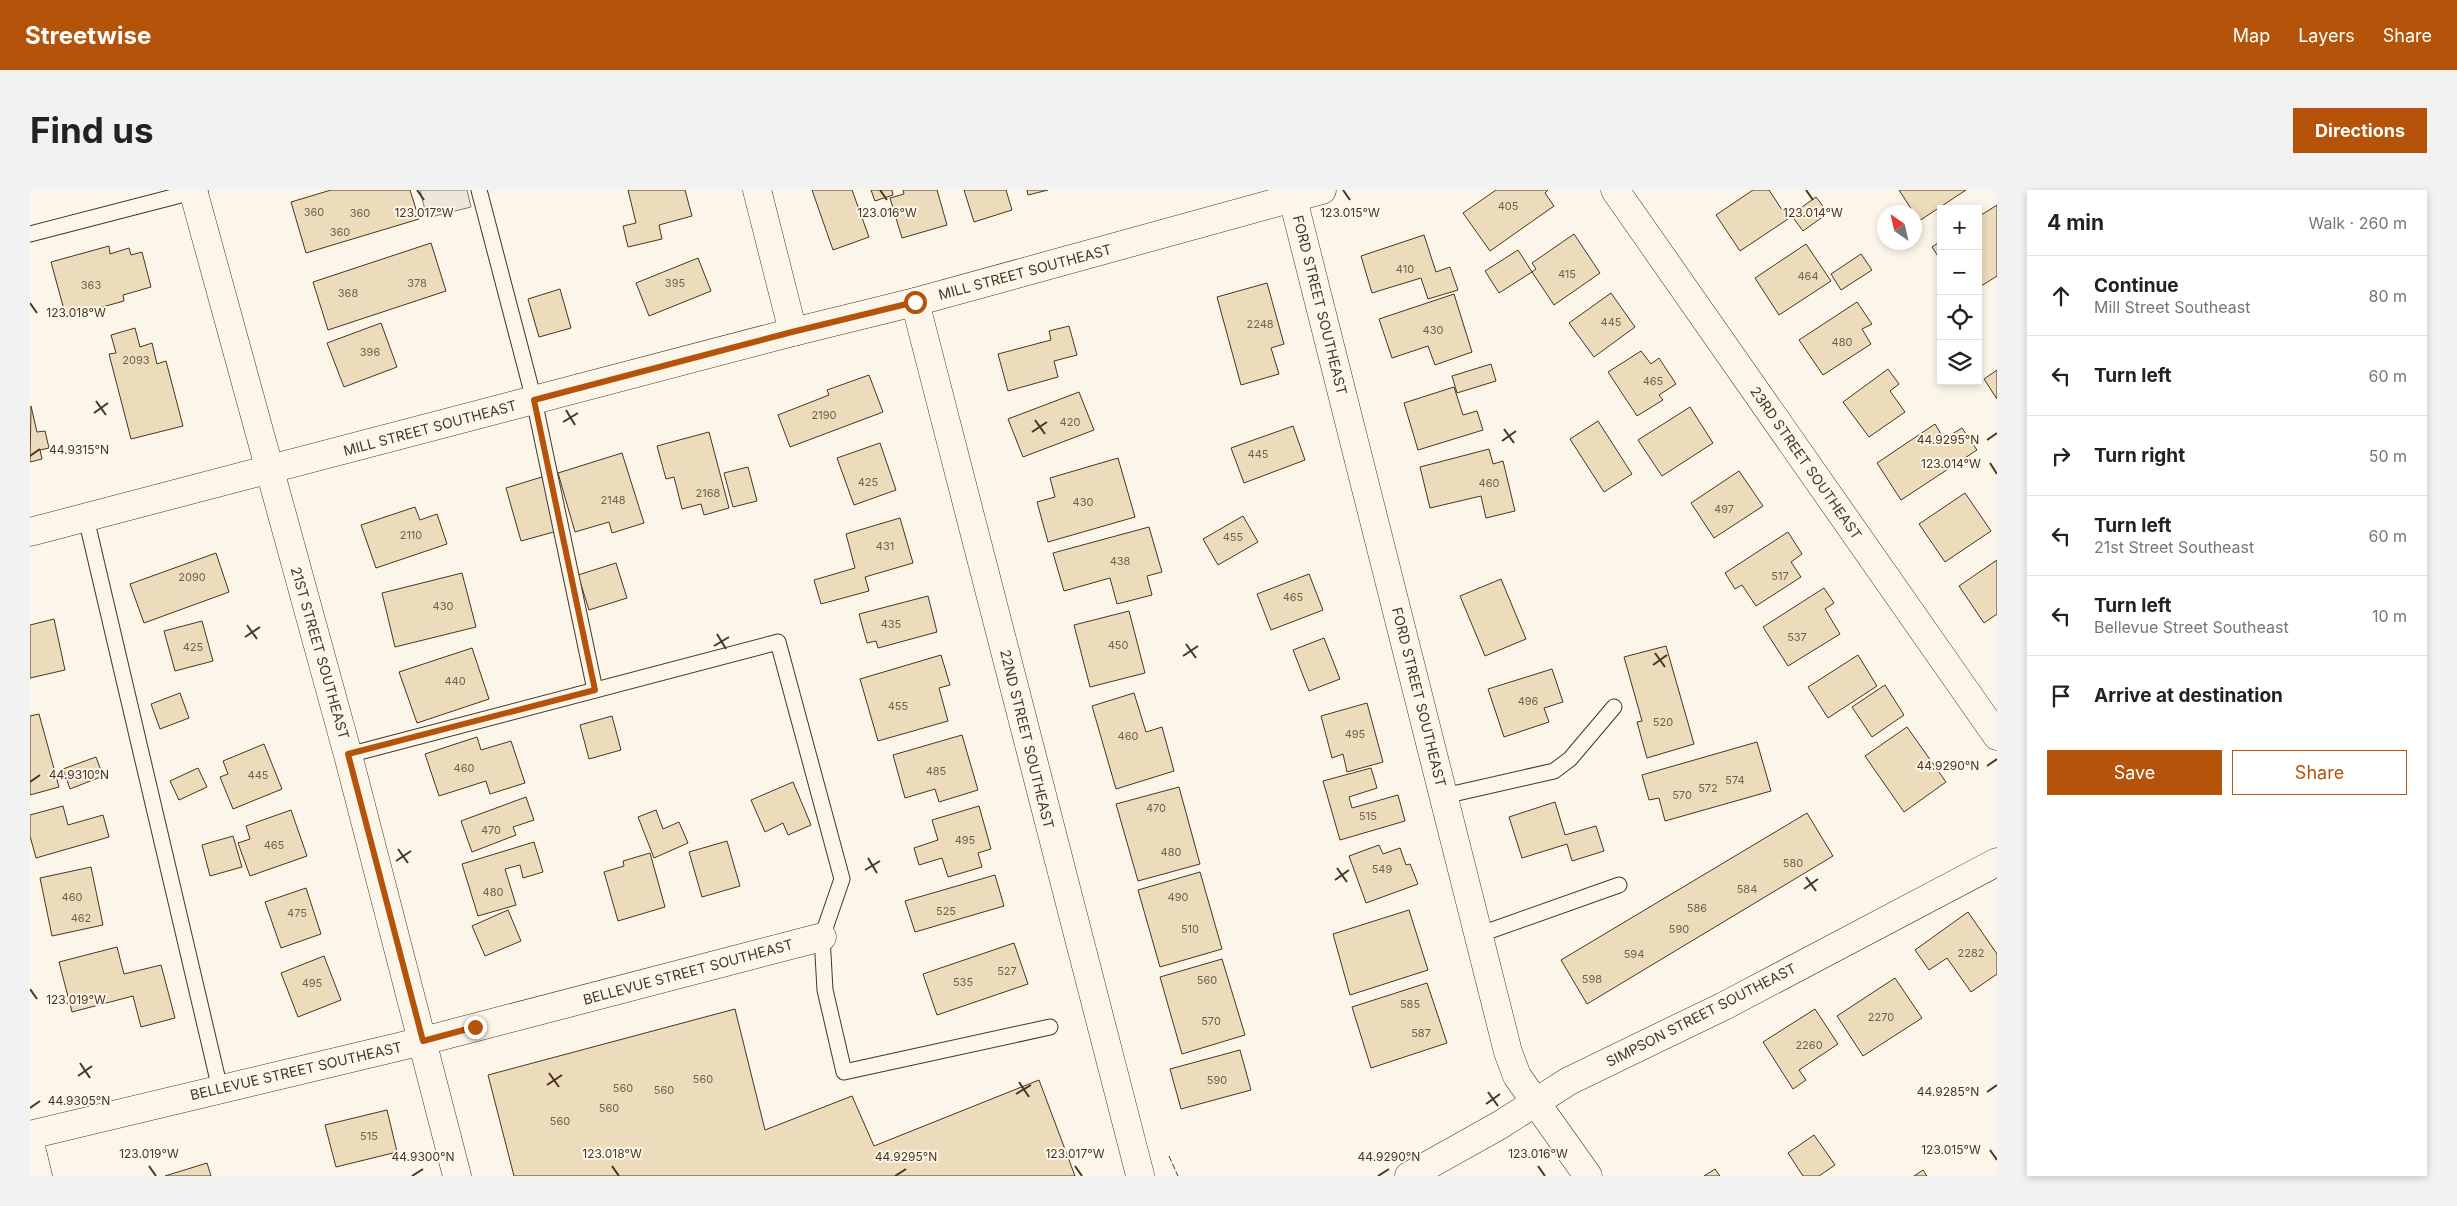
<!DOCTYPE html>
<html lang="en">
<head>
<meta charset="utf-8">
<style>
	:root { --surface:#fff; --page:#f2f2f2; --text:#222; --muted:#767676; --line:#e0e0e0; --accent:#b45309 }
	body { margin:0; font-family:Inter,sans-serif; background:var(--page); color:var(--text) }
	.controls { position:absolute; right:15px; top:15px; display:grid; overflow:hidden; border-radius:0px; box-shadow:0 2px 8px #0003 }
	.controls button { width:45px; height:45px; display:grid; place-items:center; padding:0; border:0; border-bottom:1px solid var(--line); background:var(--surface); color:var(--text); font:25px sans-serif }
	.compass { position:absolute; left:1847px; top:15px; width:45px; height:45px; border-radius:50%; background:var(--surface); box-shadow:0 2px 8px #0003; rotate:326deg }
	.stop { position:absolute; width:15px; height:15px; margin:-11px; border:4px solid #b45309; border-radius:50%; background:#fff }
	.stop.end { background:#b45309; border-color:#fff; box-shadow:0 1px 5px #0008 }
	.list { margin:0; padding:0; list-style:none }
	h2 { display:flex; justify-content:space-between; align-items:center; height:65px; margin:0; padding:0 20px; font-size:21px }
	h2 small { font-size:16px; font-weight:400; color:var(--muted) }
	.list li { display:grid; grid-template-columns:32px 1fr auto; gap:15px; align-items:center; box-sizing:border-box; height:80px; padding:0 20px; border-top:1px solid var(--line) }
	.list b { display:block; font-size:19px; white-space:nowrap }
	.list p { margin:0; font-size:16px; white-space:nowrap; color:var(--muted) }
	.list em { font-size:16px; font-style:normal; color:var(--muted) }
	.actions { display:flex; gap:10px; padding:15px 20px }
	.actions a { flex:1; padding:11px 0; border:1px solid var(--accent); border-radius:0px; text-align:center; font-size:18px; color:var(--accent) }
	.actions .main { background:var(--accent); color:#fff }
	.icon { flex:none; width:28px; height:28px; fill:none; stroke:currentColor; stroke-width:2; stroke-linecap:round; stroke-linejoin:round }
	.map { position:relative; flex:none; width:1967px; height:986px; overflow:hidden; border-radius:0px }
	header { display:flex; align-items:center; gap:30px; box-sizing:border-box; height:70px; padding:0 25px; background:var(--accent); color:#fff }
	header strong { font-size:24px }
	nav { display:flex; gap:28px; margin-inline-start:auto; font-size:18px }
	.intro { display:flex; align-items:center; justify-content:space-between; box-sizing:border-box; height:120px; padding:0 30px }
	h1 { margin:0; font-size:35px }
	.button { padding:12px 22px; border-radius:0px; background:var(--accent); color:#fff; font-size:18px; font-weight:700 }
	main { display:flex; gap:30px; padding:0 30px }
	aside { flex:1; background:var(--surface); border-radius:0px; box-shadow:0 2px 8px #0003 }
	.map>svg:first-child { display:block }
</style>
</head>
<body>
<header>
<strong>Streetwise</strong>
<nav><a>Map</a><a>Layers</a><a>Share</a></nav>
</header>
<div class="intro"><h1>Find us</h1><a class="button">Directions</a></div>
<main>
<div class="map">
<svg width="1967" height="986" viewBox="0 0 1967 986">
	<rect width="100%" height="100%" fill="#fbf6e9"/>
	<!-- parking -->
	<polygon fill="#ede7d9" stroke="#887966" points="390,0 437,0 441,17 397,28"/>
	<!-- building -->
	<g fill="#ecdcbc" stroke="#4a3520">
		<polygon points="301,0 380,0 389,29 276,63 261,12"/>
		<polygon points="598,0 655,0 662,26 629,35 632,49 598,57 593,36 606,33"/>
		<polygon points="782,0 822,0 839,47 803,60"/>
		<polygon points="841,0 862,0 863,5 845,11"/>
		<polygon points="873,0 907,0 917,35 872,48 860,8 874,4"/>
		<polygon points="934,0 976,0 982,20 944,32"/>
		<polygon points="997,0 1018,0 998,5"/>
		<polygon points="1466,0 1518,0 1515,3 1524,16 1460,61 1433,23"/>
		<polygon points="1723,0 1739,0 1758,29 1710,61 1686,25"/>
		<polygon points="1869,0 1936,0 1889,31"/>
		<polygon points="1786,7 1798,23 1773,41 1761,25"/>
		<polygon points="1967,15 1967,86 1948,98 1948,27"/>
		<polygon points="1544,44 1570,83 1524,115 1502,82 1506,79 1502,73"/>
		<polygon points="1394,45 1406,82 1420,77 1428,100 1398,109 1391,88 1342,103 1331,66"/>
		<polygon points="1911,51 1911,71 1902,57"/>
		<polygon points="401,53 416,101 298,140 283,92"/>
		<polygon points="1776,54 1801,91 1749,125 1725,88"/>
		<polygon points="79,56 80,64 99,58 101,65 112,62 121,97 93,105 94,111 36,127 21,72"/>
		<polygon points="1488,60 1502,82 1469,103 1455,81"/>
		<polygon points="1831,64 1842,80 1811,100 1801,84"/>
		<polygon points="668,68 681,101 619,126 606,93"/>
		<polygon points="1237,93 1254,154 1241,158 1249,184 1211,195 1187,107"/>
		<polygon points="530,99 541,138 509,147 498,109"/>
		<polygon points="1581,103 1605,137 1564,167 1539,133"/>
		<polygon points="1424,104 1442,162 1405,175 1398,156 1362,168 1349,129"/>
		<polygon points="1827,112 1842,134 1832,139 1841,154 1793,185 1769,150"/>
		<polygon points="351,133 367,177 314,197 297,153"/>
		<polygon points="1039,136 1047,165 1024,171 1028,187 978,201 968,164 1021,150 1019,141"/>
		<polygon points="105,138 110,157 122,153 127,174 136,171 153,236 101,249 79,164 86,163 81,145"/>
		<polygon points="1611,161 1621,174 1629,168 1646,194 1629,205 1633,210 1607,226 1578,182"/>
		<polygon points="1461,174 1466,191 1427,203 1422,186"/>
		<polygon points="1858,179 1869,194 1860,201 1875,222 1839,247 1813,212"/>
		<polygon points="1967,180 1967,209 1954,189"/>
		<polygon points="839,185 853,222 760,257 748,225 799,205 797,200"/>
		<polygon points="1424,197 1433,225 1447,221 1453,240 1388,260 1374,213"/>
		<polygon points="1049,202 1064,240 993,267 978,229"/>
		<polygon points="1,216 7,242 15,241 19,258 10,260 12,269 0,272"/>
		<polygon points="1660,217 1683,253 1632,286 1608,250"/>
		<polygon points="1568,231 1602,284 1574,302 1540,249"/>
		<polygon points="1905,234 1914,249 1932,238 1947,260 1871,310 1847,273"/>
		<polygon points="1263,236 1275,270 1214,293 1201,258"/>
		<polygon points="679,242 699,318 674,325 671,314 652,319 644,287 636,289 627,256"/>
		<polygon points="850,253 866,300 824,315 807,268"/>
		<polygon points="1459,259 1463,274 1473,271 1485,321 1456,328 1451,306 1400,318 1390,277"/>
		<polygon points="592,263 614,333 582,343 579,332 545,342 528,283"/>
		<polygon points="1088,268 1105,327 1018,352 1007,312 1025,307 1020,288"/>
		<polygon points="718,277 727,311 703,317 694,283"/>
		<polygon points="1709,281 1733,316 1684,348 1661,313"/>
		<polygon points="515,286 531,340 491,351 476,298"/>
		<polygon points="1935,303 1961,341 1915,372 1889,334"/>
		<polygon points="385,317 390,330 407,324 417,354 346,378 331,335"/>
		<polygon points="1213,326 1228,352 1188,375 1173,349"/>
		<polygon points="870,328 883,373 835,387 839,401 791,414 784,390 825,378 816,344"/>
		<polygon points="1119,337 1132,382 1117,386 1122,405 1087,414 1080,388 1034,401 1023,363"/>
		<polygon points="1758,342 1772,364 1761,372 1771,387 1726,416 1712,395 1705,399 1695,383"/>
		<polygon points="186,363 199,402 114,433 100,394"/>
		<polygon points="1967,370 1967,424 1954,433 1929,396"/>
		<polygon points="586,373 597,408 559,420 548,385"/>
		<polygon points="432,383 446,437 365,457 352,403"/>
		<polygon points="1279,384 1293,420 1241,440 1227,404"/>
		<polygon points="1471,389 1496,449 1455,466 1430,406"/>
		<polygon points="1794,398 1804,413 1795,419 1810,444 1758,476 1733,437"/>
		<polygon points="898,406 907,442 848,458 846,451 837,453 829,424"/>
		<polygon points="1099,421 1115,483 1060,497 1044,435"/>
		<polygon points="24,429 35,480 0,488 0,435"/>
		<polygon points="172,431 183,471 145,481 134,441"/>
		<polygon points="1294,448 1310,489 1279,501 1263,460"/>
		<polygon points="1636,456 1664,554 1617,568 1607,532 1612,531 1594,467"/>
		<polygon points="442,458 459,509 387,533 369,482"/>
		<polygon points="911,465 920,495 909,498 918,531 848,551 830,489"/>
		<polygon points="1828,465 1847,496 1798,528 1778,497"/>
		<polygon points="1522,479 1533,512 1514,518 1519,532 1474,547 1458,499"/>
		<polygon points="1855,495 1874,525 1842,547 1822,517"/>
		<polygon points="150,503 159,528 130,539 121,514"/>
		<polygon points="1104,503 1116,542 1132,537 1144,581 1086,599 1062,516"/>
		<polygon points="1337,513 1353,572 1317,582 1313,564 1302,568 1291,526"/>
		<polygon points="9,524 29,597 0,605 0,526"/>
		<polygon points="582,526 591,560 559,569 550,535"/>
		<polygon points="1877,537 1916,592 1874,622 1835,566"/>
		<polygon points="932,545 948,600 909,612 905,599 875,608 863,565"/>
		<polygon points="447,547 451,560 481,551 495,593 460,604 456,591 409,606 395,564"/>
		<polygon points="1727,552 1741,601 1635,631 1629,608 1619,610 1612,585"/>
		<polygon points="234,554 252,599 203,619 190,587 198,584 193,571"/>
		<polygon points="66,567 73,586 40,599 33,579"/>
		<polygon points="168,578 177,597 149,610 140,591"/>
		<polygon points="1341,578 1347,598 1319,607 1322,618 1368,605 1375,631 1310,650 1293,591"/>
		<polygon points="763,592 781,635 758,645 753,633 735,642 721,610"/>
		<polygon points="1149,597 1170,674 1108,691 1086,614"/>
		<polygon points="496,607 504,630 483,637 486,645 442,662 431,631"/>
		<polygon points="1525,612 1535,645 1566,636 1574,661 1542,671 1537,654 1492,668 1479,627"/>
		<polygon points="33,616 38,635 73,625 79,647 6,668 0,646 0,625"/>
		<polygon points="949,616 961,659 948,663 952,677 918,687 912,668 889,675 884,658 908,650 902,630"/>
		<polygon points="261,620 277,666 220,686 208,653 220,649 216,636"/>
		<polygon points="626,620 633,639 649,632 658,653 624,668 608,627"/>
		<polygon points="1777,623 1803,666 1557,814 1531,770"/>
		<polygon points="203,646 212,677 180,686 172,655"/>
		<polygon points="697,651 710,696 672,707 659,662"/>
		<polygon points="504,652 513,682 493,688 490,675 475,679 486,715 448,726 432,674"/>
		<polygon points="1349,655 1353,664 1370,658 1376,675 1380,674 1388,694 1336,713 1319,666"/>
		<polygon points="620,663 635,717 588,731 574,682 594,676 593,671"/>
		<polygon points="61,677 73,735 22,746 10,688"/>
		<polygon points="1170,682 1192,759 1130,777 1108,700"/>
		<polygon points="965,685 974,716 885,742 875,711"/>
		<polygon points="276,698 291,744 251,758 235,712"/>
		<polygon points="478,720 491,751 455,766 442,736"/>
		<polygon points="1379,720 1398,780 1320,805 1303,744"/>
		<polygon points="1938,722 1967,764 1967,784 1941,802 1917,768 1899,780 1885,760"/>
		<polygon points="984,753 998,794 907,825 893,784"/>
		<polygon points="87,757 94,784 131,775 145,828 111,837 103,806 42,822 29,772"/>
		<polygon points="294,766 311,810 268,827 251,783"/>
		<polygon points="1192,769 1215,845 1152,864 1130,787"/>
		<polygon points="1865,788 1892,828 1833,866 1807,826"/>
		<polygon points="1397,793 1417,853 1341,878 1322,817"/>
		<polygon points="705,819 735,940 822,906 844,956 1009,890 1045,986 484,986 458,885"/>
		<polygon points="1785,819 1808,854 1769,880 1776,890 1763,899 1733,852"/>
		<polygon points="1210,860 1221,900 1151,919 1140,879"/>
		<polygon points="357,920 367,962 306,977 295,935"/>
		<polygon points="1784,945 1805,975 1789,986 1773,986 1758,963"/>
		<polygon points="177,973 181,986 135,986"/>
		<polygon points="1685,979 1690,986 1674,986"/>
		<polygon points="1893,980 1897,986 1884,986"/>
	</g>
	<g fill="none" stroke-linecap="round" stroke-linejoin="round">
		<!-- lane casing -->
		<g stroke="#4a3520" stroke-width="17">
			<g id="lane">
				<polyline points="449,0 504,210 565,500"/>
				<polyline points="0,44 170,0"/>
				<polyline points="56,328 190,899"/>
				<polyline points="318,565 748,452 812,689 792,747 795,800 814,882 1020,837"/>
				<polyline points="1414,606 1524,581 1540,569 1584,517"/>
				<polyline points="1448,745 1589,695"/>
			</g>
		</g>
		<!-- street casing -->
		<g stroke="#4a3520" stroke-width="29">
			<g id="street">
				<polyline points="163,0 318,565 427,986"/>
				<polyline points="727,0 763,142"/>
				<polyline points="1585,0 1967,546"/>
				<polyline points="1263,9 1478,862 1487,886 1558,986"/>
				<polyline points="885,112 1110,985"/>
				<polyline points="0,342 763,142 885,112 1292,0"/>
				<polyline points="0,945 393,851 792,747"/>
				<polyline points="0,953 8,986"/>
				<polyline points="1379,986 1470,935 1539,891 1694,816 1967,672"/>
			</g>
		</g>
		<!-- lane -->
		<use href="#lane" stroke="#fbf6e9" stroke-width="15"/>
		<!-- street -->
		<use href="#street" stroke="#fbf6e9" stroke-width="28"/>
		<!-- fence -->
		<polyline stroke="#4a3520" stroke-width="1" stroke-dasharray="6 2.5" stroke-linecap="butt" points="1139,966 1148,986"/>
	</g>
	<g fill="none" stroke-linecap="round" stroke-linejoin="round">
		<!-- route -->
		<polyline stroke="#b45309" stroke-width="6" points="445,837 393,851 318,564 565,500 504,210 762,142 885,112"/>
	</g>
	<!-- ticks -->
	<path fill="none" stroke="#4a3520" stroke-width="2" d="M387 0 394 10M850 0 857 10M1313 0 1320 10M1776 0 1783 10M0 113 7 123M66 211 76 225M536 220 545 235M64 223 78 213M1005 230 1015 244M533 232 548 223M1474 239 1484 253M1002 242 1017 232M1957 250 1967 243M1472 251 1486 241M0 266 10 259M1960 273 1967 284M217 435 227 449M687 444 696 459M215 447 230 437M1156 454 1166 468M684 456 699 447M1625 463 1635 477M1153 466 1168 456M1623 475 1637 465M1957 576 1967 569M0 592 10 585M368 659 378 673M838 668 847 683M366 671 381 661M1307 678 1317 692M835 680 850 671M1776 687 1786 701M1305 690 1319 680M1774 699 1788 689M0 799 7 809M50 873 60 888M519 883 529 897M48 886 62 876M989 892 999 907M517 895 532 885M1458 902 1468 916M1957 902 1967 895M986 904 1001 895M1456 914 1470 904M0 918 10 911M1960 960 1967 970M119 976 126 986M582 976 589 986M1045 976 1052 986M1508 976 1515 986M382 986 393 979M865 986 876 979M1348 986 1359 979"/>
	<g text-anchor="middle" stroke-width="4" stroke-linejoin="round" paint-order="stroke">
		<!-- number labels -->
		<g font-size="11" fill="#725f47">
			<text x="1478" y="20">405</text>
			<text x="284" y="26">360</text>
			<text x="330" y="27">360</text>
			<text x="310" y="46">360</text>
			<text x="1375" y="83">410</text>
			<text x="1537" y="88">415</text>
			<text x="1778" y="90">464</text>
			<text x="387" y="97">378</text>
			<text x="645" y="97">395</text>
			<text x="61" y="99">363</text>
			<text x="318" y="107">368</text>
			<text x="1581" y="136">445</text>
			<text x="1230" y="138">2248</text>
			<text x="1403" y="144">430</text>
			<text x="1812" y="156">480</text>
			<text x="340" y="166">396</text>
			<text x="106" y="174">2093</text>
			<text x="1623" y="195">465</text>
			<text x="794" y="229">2190</text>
			<text x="1040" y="236">420</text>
			<text x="1228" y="268">445</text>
			<text x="838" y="296">425</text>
			<text x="1459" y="297">460</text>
			<text x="678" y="307">2168</text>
			<text x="583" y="314">2148</text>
			<text x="1053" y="316">430</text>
			<text x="1694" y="323">497</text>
			<text x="381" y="349">2110</text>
			<text x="1203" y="351">455</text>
			<text x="855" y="360">431</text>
			<text x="1090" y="375">438</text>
			<text x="1750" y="390">517</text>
			<text x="162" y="391">2090</text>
			<text x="1263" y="411">465</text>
			<text x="413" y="420">430</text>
			<text x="861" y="438">435</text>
			<text x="1767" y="451">537</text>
			<text x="1088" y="459">450</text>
			<text x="163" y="461">425</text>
			<text x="425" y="495">440</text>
			<text x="1498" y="515">496</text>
			<text x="868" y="520">455</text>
			<text x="1633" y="536">520</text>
			<text x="1325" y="548">495</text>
			<text x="1098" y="550">460</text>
			<text x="434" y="582">460</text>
			<text x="906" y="585">485</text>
			<text x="228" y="589">445</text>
			<text x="1705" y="594">574</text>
			<text x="1678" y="602">572</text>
			<text x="1652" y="609">570</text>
			<text x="1126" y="622">470</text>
			<text x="1338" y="630">515</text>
			<text x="461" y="644">470</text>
			<text x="935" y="654">495</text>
			<text x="244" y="659">465</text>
			<text x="1141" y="666">480</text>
			<text x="1763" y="677">580</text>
			<text x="1352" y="683">549</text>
			<text x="1717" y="703">584</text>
			<text x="463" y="706">480</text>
			<text x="42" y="711">460</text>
			<text x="1148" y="711">490</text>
			<text x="1667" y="722">586</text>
			<text x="916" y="725">525</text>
			<text x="267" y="727">475</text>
			<text x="51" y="732">462</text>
			<text x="1160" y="743">510</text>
			<text x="1649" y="743">590</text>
			<text x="1941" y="767">2282</text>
			<text x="1604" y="768">594</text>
			<text x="977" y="785">527</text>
			<text x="1562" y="793">598</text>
			<text x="1177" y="794">560</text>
			<text x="933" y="796">535</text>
			<text x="282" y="797">495</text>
			<text x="1380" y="818">585</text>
			<text x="1851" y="831">2270</text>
			<text x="1181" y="835">570</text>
			<text x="1391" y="847">587</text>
			<text x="1779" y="859">2260</text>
			<text x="673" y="893">560</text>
			<text x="1187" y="894">590</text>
			<text x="593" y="902">560</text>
			<text x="634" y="904">560</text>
			<text x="579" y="922">560</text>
			<text x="530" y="935">560</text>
			<text x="339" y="950">515</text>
		</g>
		<!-- street labels -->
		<g font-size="14" fill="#4a3520" stroke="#fbf6e9">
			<text transform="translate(995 82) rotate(-15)" y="5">MILL STREET SOUTHEAST</text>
			<text transform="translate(1290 115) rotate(76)" y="5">FORD STREET SOUTHEAST</text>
			<text transform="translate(400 238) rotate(-15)" y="5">MILL STREET SOUTHEAST</text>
			<text transform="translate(1776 273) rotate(55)" y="5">23RD STREET SOUTHEAST</text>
			<text transform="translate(290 463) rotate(74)" y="5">21ST STREET SOUTHEAST</text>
			<text transform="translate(1389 507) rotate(76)" y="5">FORD STREET SOUTHEAST</text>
			<text transform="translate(997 549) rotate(76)" y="5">22ND STREET SOUTHEAST</text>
			<text transform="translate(658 782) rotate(-15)" y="5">BELLEVUE STREET SOUTHEAST</text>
			<text transform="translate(1671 825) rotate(-27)" y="5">SIMPSON STREET SOUTHEAST</text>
			<text transform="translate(266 881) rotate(-13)" y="5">BELLEVUE STREET SOUTHEAST</text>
		</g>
	</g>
	<g font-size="12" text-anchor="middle" fill="#4a3520" stroke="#fbf6e9" stroke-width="4" stroke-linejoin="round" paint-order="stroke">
		<text x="394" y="27">123.017°W</text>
		<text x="857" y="27">123.016°W</text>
		<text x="1320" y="27">123.015°W</text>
		<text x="1783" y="27">123.014°W</text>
		<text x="46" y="127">123.018°W</text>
		<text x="1918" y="254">44.9295°N</text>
		<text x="49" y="264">44.9315°N</text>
		<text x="1921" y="278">123.014°W</text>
		<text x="1918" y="580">44.9290°N</text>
		<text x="49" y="589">44.9310°N</text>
		<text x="46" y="814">123.019°W</text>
		<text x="1918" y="906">44.9285°N</text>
		<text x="49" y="915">44.9305°N</text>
		<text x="1921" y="964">123.015°W</text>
		<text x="119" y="968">123.019°W</text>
		<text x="582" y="968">123.018°W</text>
		<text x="1045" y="968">123.017°W</text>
		<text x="1508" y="968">123.016°W</text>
		<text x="393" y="971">44.9300°N</text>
		<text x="876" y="971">44.9295°N</text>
		<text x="1359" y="971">44.9290°N</text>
	</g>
</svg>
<div class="controls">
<button>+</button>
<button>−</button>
<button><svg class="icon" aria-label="locate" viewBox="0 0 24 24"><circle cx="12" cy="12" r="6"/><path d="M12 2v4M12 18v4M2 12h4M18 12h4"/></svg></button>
<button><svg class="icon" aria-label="layers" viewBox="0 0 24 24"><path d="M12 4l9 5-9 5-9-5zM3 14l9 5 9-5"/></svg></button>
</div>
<svg class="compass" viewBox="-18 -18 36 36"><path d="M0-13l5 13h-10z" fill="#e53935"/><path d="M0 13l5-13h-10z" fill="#767676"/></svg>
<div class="stop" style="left:885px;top:112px"></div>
<div class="stop end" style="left:445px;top:837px"></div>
</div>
<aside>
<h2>4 min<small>Walk · 260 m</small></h2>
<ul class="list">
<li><svg class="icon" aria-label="ahead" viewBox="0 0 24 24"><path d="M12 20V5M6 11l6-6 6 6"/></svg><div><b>Continue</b><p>Mill Street Southeast</p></div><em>80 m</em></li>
<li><svg class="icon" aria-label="left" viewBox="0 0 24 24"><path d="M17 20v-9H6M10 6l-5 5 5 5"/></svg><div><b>Turn left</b></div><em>60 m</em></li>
<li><svg class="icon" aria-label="right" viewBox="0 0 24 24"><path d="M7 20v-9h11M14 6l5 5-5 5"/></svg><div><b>Turn right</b></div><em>50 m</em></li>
<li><svg class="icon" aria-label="left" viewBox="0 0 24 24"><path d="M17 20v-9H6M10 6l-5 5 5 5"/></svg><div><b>Turn left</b><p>21st Street Southeast</p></div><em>60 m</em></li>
<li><svg class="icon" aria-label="left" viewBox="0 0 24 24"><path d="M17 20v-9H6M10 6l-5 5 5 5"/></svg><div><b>Turn left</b><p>Bellevue Street Southeast</p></div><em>10 m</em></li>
<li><svg class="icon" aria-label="arrive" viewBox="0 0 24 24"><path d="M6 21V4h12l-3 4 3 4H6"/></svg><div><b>Arrive at destination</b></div></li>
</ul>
<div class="actions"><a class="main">Save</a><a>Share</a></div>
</aside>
</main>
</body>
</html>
